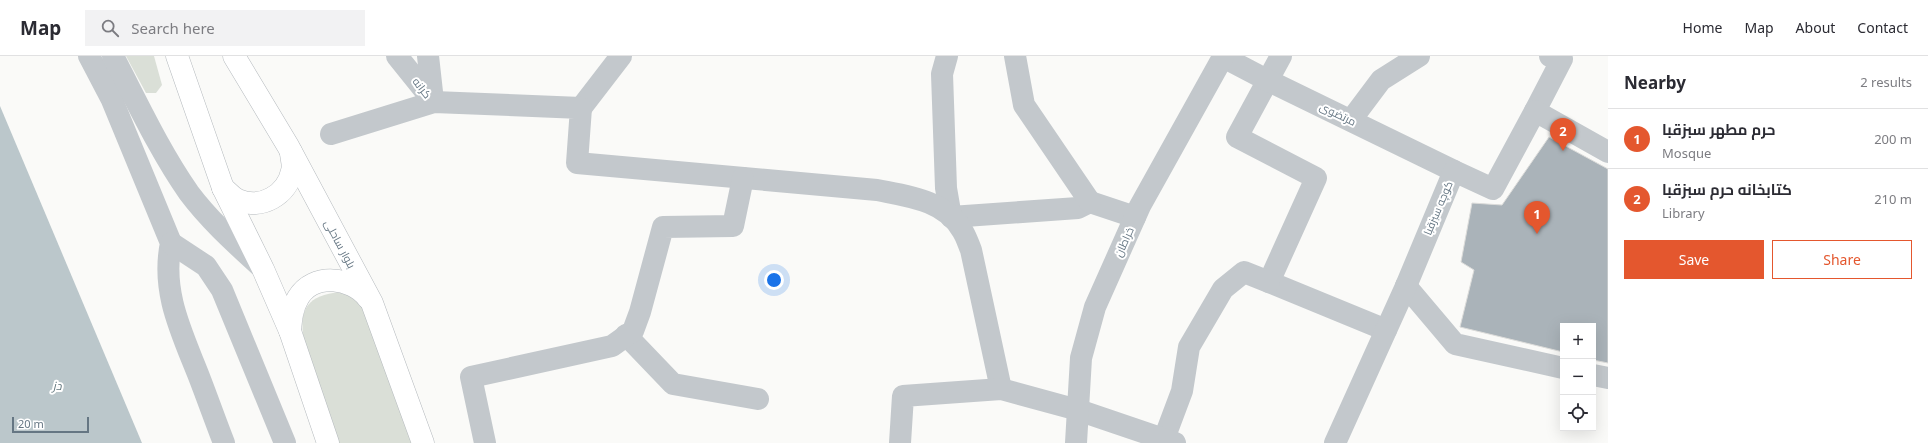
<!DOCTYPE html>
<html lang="en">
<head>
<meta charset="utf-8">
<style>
	:root { --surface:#fff; --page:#f2f2f3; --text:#2b2b33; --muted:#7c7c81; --line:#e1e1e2; --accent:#e4572e }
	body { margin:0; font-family:"Noto Sans",Cairo,sans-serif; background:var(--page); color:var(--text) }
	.controls { position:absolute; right:12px; bottom:12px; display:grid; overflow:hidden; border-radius:0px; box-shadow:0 4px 16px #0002 }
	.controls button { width:36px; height:36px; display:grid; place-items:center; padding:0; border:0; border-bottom:1px solid var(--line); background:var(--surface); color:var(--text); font:20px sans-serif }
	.scale { position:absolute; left:12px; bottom:10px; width:77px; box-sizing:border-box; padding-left:4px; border:2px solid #657683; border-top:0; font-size:11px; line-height:14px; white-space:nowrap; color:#657683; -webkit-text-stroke:3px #fff; paint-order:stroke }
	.you { position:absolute; left:774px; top:224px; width:14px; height:14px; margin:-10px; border:3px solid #fff; border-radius:50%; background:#1a73e8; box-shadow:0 0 0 6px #1a73e833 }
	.badge { display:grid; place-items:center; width:26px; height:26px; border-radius:50%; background:var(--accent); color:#fff; font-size:13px; font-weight:700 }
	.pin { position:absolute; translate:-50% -33px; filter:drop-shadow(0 1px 2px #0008) }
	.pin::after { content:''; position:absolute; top:21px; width:14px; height:12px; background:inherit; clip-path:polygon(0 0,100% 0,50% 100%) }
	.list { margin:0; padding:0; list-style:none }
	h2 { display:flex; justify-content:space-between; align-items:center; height:52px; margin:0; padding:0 16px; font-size:17px }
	h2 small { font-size:13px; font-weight:400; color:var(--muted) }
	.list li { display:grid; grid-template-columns:26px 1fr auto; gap:12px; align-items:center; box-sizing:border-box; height:60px; padding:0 16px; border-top:1px solid var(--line) }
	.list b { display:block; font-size:15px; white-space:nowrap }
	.list p { margin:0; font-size:13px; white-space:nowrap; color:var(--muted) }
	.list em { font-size:13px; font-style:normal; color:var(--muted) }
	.actions { display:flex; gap:8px; padding:12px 16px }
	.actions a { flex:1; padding:9px 0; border:1px solid var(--accent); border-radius:0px; text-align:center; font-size:14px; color:var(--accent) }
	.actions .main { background:var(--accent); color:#fff }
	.icon { flex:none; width:22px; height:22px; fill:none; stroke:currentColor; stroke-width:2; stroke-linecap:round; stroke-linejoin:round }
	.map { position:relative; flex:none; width:1608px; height:387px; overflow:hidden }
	header { display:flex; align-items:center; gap:24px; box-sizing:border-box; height:56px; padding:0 20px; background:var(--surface); border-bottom:1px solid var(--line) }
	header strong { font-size:19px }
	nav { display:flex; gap:22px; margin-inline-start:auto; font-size:14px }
	.search { width:280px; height:36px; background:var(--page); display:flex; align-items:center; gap:10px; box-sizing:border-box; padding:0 14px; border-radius:0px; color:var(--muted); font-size:15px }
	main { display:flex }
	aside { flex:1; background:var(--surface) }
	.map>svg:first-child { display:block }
</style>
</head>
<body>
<header>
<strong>Map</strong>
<div class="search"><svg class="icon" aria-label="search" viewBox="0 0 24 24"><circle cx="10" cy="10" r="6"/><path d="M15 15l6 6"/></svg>Search here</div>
<nav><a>Home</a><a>Map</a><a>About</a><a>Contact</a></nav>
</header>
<main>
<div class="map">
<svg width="1608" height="387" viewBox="0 0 1608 387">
	<rect width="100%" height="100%" fill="#fafaf8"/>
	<!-- green -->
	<g fill="#dadfd7">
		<polygon points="126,0 154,0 162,29 156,37 146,37"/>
		<path d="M340 236 350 238 361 248 415 387H337L304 284C298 253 308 239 340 236Z"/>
	</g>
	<!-- water -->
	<polygon fill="#bbc7cb" points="0,50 142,387 0,387"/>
	<!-- building -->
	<polygon fill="#aab3b9" stroke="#dcdcda" points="1549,81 1608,113 1608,307 1593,304 1593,270 1563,270 1563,296 1460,271 1474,214 1461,206 1472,147 1502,149"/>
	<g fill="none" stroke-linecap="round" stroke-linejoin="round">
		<!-- major casing -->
		<g stroke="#b5babe" stroke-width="23">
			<g id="major">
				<polyline points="177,0 223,132 263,213 290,275 328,387"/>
				<polyline points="234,0 288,90 372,247 423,387"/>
				<path d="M223 132C228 136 233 142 238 144 261 154 287 139 292 115 294 109 291 102 291 96"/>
				<path d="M290 275C291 263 292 252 298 242 313 216 352 221 368 242"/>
			</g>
		</g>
		<!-- minor -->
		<g stroke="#c3c8cc" stroke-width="22">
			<path d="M89 0 112 44 171 187C161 235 181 275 198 318 207 341 215 364 224 387"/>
			<path d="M113 0C137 46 159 94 189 137 210 165 236 188 262 212"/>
			<polyline points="397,0 434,46"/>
			<polyline points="428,0 433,45"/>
			<polyline points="947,0 942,18 946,132 951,161 1078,152 1090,146 1135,161"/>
			<polyline points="1015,0 1024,49 1090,146"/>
			<polyline points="1281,0 1237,81 1316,122 1269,226 1386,274"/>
			<polyline points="1223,1 1267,24 1454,115"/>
			<polyline points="581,52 621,0"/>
			<polyline points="1535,55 1562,3 1550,0"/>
			<polyline points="1351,64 1381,24 1419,0"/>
			<path d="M331 78 434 46 581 52 577 107 877 134C907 140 945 144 962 174 966 180 968 187 971 194L1001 333"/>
			<polyline points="171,187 206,210 222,234 285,387"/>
			<polyline points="1406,230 1455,288 1563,312"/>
			<polyline points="626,279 673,328 758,343"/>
			<polyline points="1593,319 1608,322"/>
			<polyline points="1164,383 1182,335 1189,291 1223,233 1244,216 1269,226"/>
			<polyline points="485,387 471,321 612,290 633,275 640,256 663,171 733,170 743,122"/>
			<polyline points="900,387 903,340 1001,333 1078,354 1175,387"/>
			<polyline points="1076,387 1081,302 1095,251 1140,150 1223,1"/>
			<polyline points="1335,387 1406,230 1454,115 1493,133 1535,55 1608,96"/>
		</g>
		<!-- major -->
		<use href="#major" stroke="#fff" stroke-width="22"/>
	</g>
	<g text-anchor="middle" stroke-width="4" stroke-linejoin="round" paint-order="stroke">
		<!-- street labels -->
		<g font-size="11" fill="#657683" stroke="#fff">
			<text transform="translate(422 32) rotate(52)" y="4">کرانه</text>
			<text transform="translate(1338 58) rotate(26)" y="4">مرتضوی</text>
			<text transform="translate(1438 152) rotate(-67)" y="4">کوچه سبزقبا</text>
			<text transform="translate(1124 186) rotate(-65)" y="4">خراطان</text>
			<text transform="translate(340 188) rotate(62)" y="4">بلوار ساحلی</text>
		</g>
		<!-- water labels -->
		<g font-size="12" font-style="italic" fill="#60757c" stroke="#fff">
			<text x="57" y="334">دز</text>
		</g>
	</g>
</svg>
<div class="controls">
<button>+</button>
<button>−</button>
<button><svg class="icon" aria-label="locate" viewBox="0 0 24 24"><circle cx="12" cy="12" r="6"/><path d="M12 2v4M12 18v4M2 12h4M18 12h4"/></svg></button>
</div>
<div class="scale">20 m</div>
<div class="you"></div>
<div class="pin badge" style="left:1537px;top:178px">1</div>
<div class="pin badge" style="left:1563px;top:95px">2</div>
</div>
<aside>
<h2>Nearby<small>2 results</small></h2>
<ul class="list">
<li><span class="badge">1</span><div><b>حرم مطهر سبزقبا</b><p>Mosque</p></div><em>200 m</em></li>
<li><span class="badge">2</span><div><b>کتابخانه حرم سبزقبا</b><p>Library</p></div><em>210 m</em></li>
</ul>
<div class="actions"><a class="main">Save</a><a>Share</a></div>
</aside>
</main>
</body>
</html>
